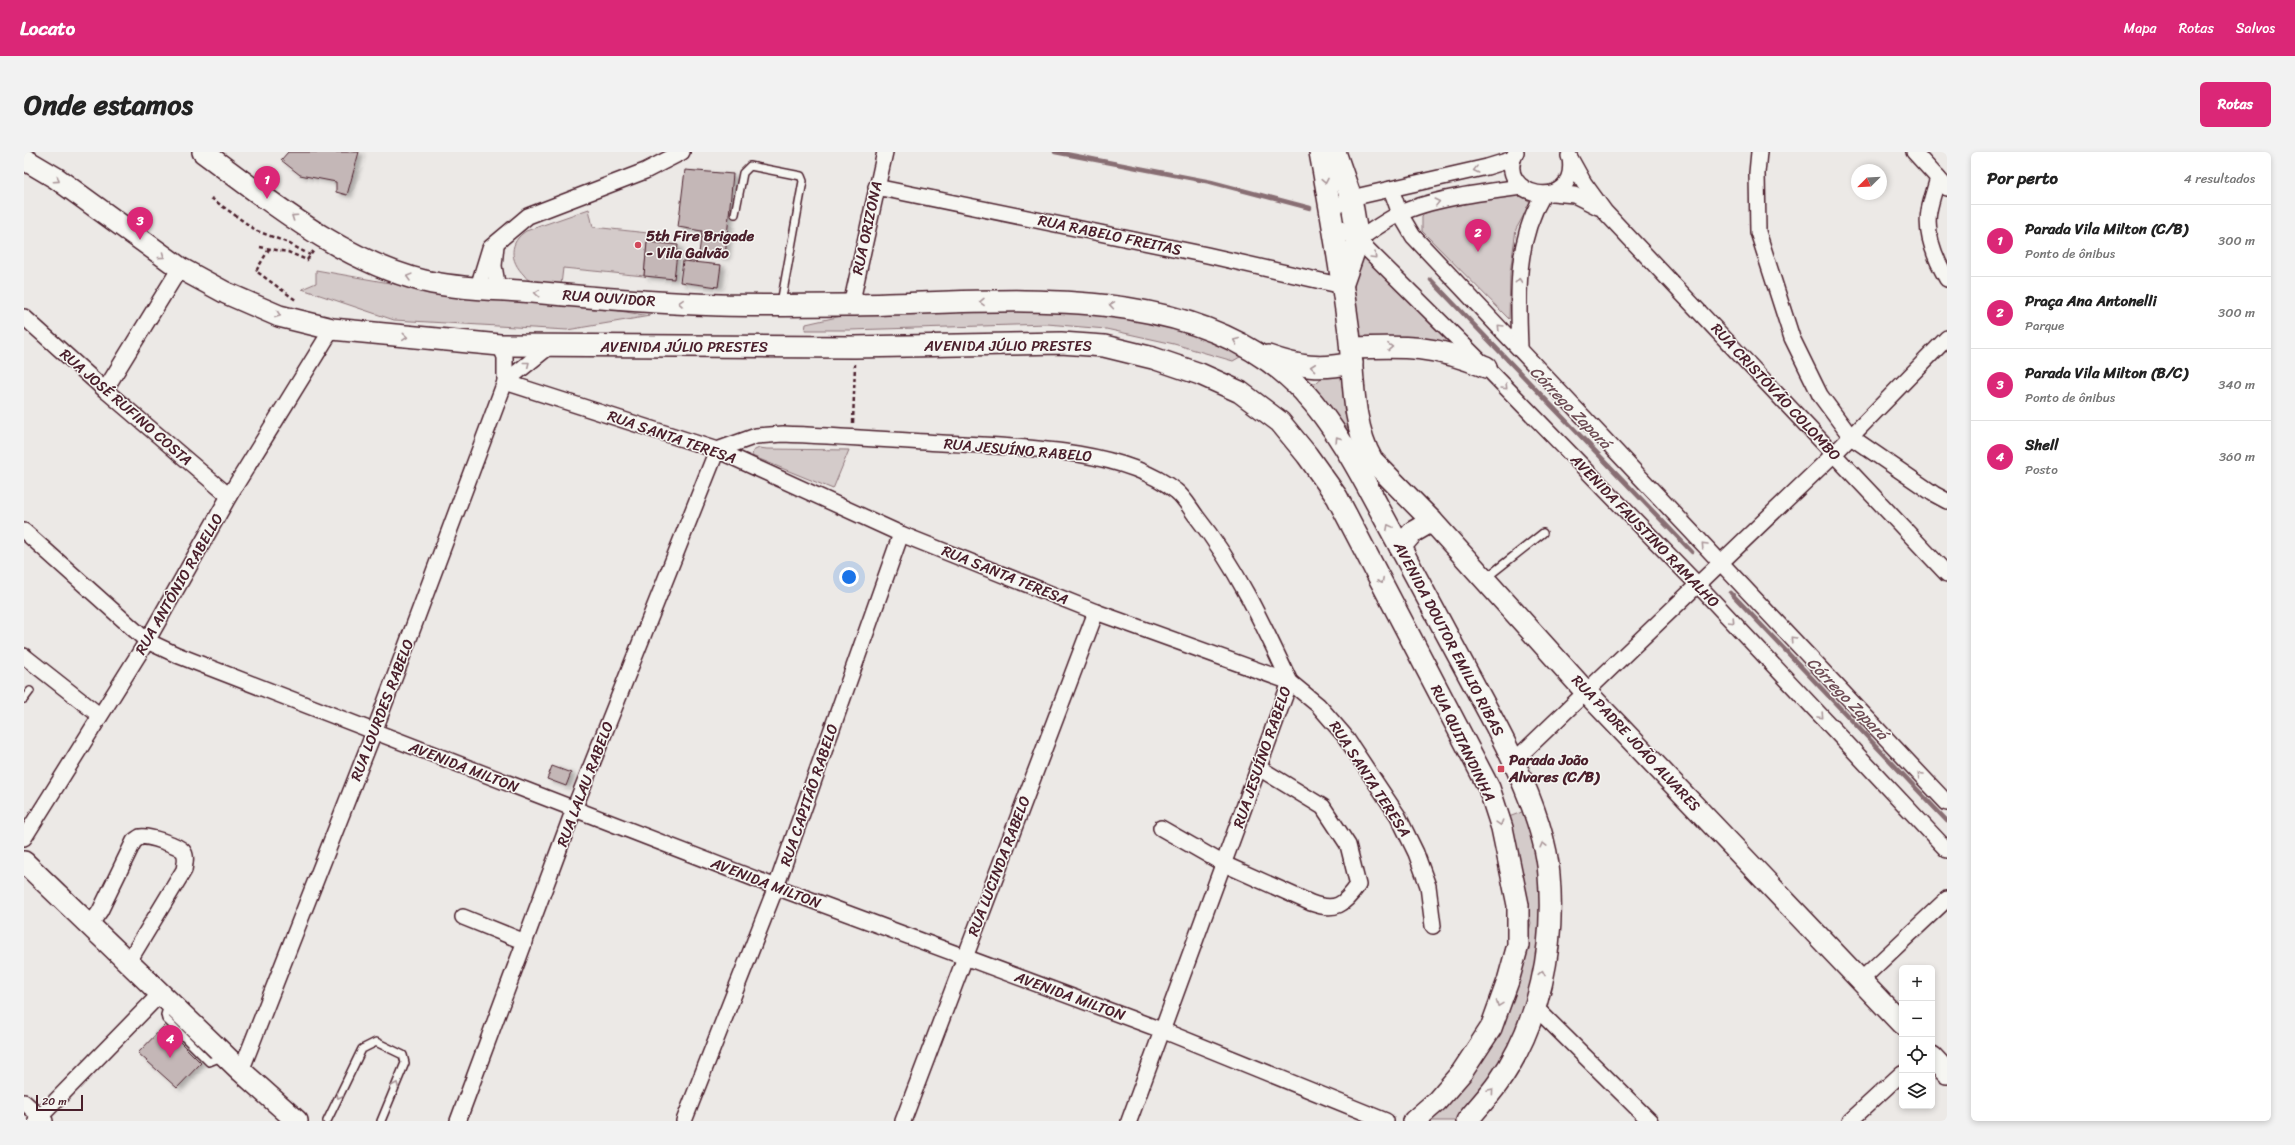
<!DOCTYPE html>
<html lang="pt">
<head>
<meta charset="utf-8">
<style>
	:root { --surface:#fff; --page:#f2f2f2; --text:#222; --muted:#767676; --line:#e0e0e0; --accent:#db2777 }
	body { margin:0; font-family:Sriracha,sans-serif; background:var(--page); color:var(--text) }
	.controls { position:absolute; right:12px; bottom:12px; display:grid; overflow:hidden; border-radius:6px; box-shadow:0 2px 6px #0003 }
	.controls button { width:36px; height:36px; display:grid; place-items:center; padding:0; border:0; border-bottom:1px solid var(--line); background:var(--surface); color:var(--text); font:20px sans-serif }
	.compass { position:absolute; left:1827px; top:12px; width:36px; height:36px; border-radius:50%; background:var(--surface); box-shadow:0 2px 6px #0003; rotate:246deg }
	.scale { position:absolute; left:12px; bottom:10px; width:47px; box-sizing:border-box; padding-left:4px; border:2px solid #4a1f2b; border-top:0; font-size:11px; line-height:14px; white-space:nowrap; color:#4a1f2b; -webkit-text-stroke:3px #f6f6f2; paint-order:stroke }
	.you { position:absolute; left:825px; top:425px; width:14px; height:14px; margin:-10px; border:3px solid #fff; border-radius:50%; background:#1a73e8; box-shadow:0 0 0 6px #1a73e833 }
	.badge { display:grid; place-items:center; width:26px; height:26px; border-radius:50%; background:var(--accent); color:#fff; font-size:13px; font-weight:700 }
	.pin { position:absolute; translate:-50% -33px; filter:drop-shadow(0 1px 2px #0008) }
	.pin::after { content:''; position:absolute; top:21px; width:14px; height:12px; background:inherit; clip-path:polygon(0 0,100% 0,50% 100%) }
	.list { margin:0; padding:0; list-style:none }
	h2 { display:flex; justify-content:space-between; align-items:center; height:52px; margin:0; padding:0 16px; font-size:17px }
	h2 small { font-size:13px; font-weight:400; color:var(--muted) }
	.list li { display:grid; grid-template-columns:26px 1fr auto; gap:12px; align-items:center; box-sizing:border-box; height:72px; padding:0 16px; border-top:1px solid var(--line) }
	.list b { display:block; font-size:15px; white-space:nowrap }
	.list p { margin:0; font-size:13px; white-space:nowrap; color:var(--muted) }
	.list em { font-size:13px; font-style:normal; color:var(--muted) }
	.icon { flex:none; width:22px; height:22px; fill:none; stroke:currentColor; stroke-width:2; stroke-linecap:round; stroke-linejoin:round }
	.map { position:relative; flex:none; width:1923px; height:969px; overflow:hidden; border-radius:6px }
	header { display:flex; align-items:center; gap:24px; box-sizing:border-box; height:56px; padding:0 20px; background:var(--accent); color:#fff }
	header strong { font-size:19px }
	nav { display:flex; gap:22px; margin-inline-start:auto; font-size:14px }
	.intro { display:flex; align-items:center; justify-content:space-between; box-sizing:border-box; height:96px; padding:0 24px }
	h1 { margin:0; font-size:28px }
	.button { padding:10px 18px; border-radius:6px; background:var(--accent); color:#fff; font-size:14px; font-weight:700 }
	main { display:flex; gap:24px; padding:0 24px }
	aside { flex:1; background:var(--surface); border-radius:6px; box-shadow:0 2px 6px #0003 }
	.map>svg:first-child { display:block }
</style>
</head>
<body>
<header>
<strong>Locato</strong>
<nav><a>Mapa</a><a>Rotas</a><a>Salvos</a></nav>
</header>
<div class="intro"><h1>Onde estamos</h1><a class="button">Rotas</a></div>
<main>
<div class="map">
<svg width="1923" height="969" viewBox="0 0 1923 969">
	<defs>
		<filter id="shadow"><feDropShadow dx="4.5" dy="2.5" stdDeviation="2" flood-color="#0004"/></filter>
	</defs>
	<rect width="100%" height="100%" fill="#ece9e6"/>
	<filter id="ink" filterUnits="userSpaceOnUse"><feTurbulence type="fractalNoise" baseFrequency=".025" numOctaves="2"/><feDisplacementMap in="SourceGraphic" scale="8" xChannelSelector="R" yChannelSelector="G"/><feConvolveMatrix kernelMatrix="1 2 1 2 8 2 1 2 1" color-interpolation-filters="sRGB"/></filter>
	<g filter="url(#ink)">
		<!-- green -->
		<g fill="#d4cbca" stroke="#8f757a">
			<polygon points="1494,43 1507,50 1492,77 1486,121 1485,167 1398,79 1398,65 1405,56"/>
			<path d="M565 57 569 75 624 81 620 124 539 116 537 133C529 132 517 134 509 131 505 129 502 126 500 123 485 108 485 90 502 79Z"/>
			<polygon points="1340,96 1431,191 1332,189 1321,131"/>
			<polygon points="292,118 411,139 541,150 626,164 543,178 370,168 278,137 292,131"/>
			<polygon points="953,157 1050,158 1146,168 1220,198 1216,205 1209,209 1150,192 1082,177 1023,172 826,178 781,178 782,172 822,163"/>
			<polygon points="1320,214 1324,275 1311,275 1282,235 1292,231 1304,220"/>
			<polygon points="735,296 743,297 825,298 809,337 728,304 729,299"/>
			<polygon points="1503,658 1518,716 1521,770 1509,842 1481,910 1440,961 1431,969 1403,969 1490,840 1507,771 1485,665"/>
		</g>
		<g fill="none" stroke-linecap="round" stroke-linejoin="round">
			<!-- stream -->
			<g stroke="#886e73" stroke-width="4.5">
				<polyline points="1031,0 1187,30 1286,56"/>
				<polyline points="1407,128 1668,400"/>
				<polyline points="1707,441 1923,669"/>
			</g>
		</g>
		<!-- building -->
		<g fill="#c4b7b7" stroke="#4a1f2b" filter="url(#shadow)">
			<polygon points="264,0 335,0 323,43 312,40 312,30 276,23 257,8"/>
			<polygon points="661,18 709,22 701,105 675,101 678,79 654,75"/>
			<polygon points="623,90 654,93 650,127 620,124"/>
			<polygon points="659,109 697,113 694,135 656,130"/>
			<polygon points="528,614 547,621 542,634 523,627"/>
			<polygon points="140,874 177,911 153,936 114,901"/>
		</g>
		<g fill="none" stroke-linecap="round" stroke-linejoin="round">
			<!-- lane casing -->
			<g stroke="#4a1f2b" stroke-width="10">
				<g id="lane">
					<polyline points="711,62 719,21 726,14 777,24 779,29 757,151"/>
					<polyline points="1462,426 1519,381"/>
					<polyline points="0,547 6,539"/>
					<polyline points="144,853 141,863 142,867 185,910 200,904"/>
					<polyline points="303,969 338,897 352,890 379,903 381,911 357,969"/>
				</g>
			</g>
			<!-- street casing -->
			<g stroke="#4a1f2b" stroke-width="18">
				<g id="street">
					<path d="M1492 0C1468 45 1555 63 1546 6"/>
					<polyline points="1735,0 1733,21 1734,80 1768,186 1796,243 1827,285 1910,342 1923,349"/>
					<polyline points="1890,0 1923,36"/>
					<polyline points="1545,4 1560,31 1581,60 1923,422"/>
					<path d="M1914 26C1911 37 1907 48 1905 59 1901 82 1912 108 1923 127"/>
					<polyline points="852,35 1183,103 1319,134"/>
					<polyline points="1367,37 1376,62 1389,84 1923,651"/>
					<polyline points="1529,41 1550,43 1574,55"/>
					<polyline points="1307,57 1327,46 1463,15 1489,7"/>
					<polyline points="1308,71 1334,88 1462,215 1674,433 1923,698"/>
					<path d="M1334 88C1347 79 1361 69 1375 62 1408 46 1462 40 1498 35"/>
					<polyline points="472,93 470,114 474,137"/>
					<polyline points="454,135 466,96 504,64 621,19 658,0"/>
					<polyline points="827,153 861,0"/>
					<polyline points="0,165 81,238 205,344"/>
					<path d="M1496 195C1494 142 1491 90 1519 43"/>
					<polyline points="481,230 693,298 877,382 1072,460 1266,530 1294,553 1320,583 1374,664 1392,701 1404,734 1409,774"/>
					<polyline points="481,230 526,194"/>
					<polyline points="81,238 156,116"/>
					<polyline points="0,379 123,489 153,503 752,735 1140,879 1362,969"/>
					<polyline points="0,504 75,563"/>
					<polyline points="1490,609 1811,301 1923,186"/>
					<path d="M1137 676 1200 712 1287 751C1312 760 1320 753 1334 733L1324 693 1299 655 1235 616"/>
					<polyline points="0,686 123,489 205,344 308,177"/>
					<polyline points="439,765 501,790"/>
					<path d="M66 773 76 759 110 689C112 688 114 686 116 685 123 683 154 693 159 699 163 704 161 711 160 718L105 809"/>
					<polyline points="1837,828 1923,747"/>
					<polyline points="1512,856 1626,969"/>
					<polyline points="217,919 350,580 481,230 481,205 476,193"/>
					<polyline points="0,950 21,969"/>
					<polyline points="12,969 137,841"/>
					<path d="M434 969 550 657 693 298 732 284 759 282C812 284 865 288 918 291 988 295 1096 295 1152 339 1160 345 1166 356 1172 364 1212 414 1239 472 1266 530L1105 969"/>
					<polyline points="660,969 752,735 877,382"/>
					<polyline points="879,969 1072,460"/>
					<polyline points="1826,969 1878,921"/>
				</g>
			</g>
			<!-- secondary casing -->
			<g stroke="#4a1f2b" stroke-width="24">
				<g id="secondary">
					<path d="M179 0C247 50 316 108 400 129 432 137 474 137 508 140 571 146 634 151 696 153 739 154 782 153 825 153 970 152 1169 122 1279 239 1317 280 1342 333 1369 382 1403 446 1437 510 1472 574 1493 614 1522 677 1525 723 1531 793 1516 872 1474 931 1465 944 1453 956 1443 969"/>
					<path d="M1296 0C1307 60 1317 120 1325 180 1330 222 1327 271 1348 308L1408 369 1562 540 1878 872"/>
					<polyline points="1311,0 1327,46 1334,88 1319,131"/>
					<polyline points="0,7 32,26 156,116 202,141 255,164 308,177 476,193 831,195 1037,191 1080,194 1129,206 1176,222 1216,240 1256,270 1283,303 1313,345 1465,636 1478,676 1494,753 1494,793 1484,829 1467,876 1438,920 1413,949 1390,969"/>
					<path d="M1327 196C1381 194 1410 193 1462 215"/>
					<path d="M1244 204C1275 215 1296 218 1328 211"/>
					<polyline points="1376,395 1389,380 1408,369"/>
					<polyline points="0,710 217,919 273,969"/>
					<polyline points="1908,905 1923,921"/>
				</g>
			</g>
			<!-- path -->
			<g stroke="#4a1f2b" stroke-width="2.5" stroke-dasharray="4 3" stroke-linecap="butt">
				<polyline points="187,46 233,79 262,90 286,103"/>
				<polyline points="236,95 264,100 283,108 290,98"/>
				<polyline points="245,97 232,119 273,149"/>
				<polyline points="829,271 831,212"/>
			</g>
			<!-- lane -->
			<use href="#lane" stroke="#f6f6f2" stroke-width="7"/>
			<!-- street -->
			<use href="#street" stroke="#f6f6f2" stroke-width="15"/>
			<!-- secondary -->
			<use href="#secondary" stroke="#f6f6f2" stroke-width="21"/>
		</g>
		<!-- one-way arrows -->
		<defs><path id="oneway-chevron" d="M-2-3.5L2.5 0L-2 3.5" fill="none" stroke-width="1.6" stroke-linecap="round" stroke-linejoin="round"/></defs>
		<g stroke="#a99598">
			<use href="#oneway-chevron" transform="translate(1452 18) rotate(166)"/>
			<use href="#oneway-chevron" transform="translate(33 28) rotate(34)"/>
			<use href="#oneway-chevron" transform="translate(1301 29) rotate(79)"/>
			<use href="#oneway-chevron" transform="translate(1413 50) rotate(-14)"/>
			<use href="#oneway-chevron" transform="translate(270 65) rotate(-146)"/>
			<use href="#oneway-chevron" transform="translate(138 104) rotate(36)"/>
			<use href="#oneway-chevron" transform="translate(1350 104) rotate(45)"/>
			<use href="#oneway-chevron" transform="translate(385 125) rotate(-165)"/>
			<use href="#oneway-chevron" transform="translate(1495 129) rotate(-85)"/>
			<use href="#oneway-chevron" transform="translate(513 141) rotate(-175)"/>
			<use href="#oneway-chevron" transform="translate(958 150) rotate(179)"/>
			<use href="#oneway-chevron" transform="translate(657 151) rotate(-176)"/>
			<use href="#oneway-chevron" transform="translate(1088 153) rotate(-171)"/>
			<use href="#oneway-chevron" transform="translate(254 163) rotate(20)"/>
			<use href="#oneway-chevron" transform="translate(1476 175) rotate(-134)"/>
			<use href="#oneway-chevron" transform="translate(381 185) rotate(5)"/>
			<use href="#oneway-chevron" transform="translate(1212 189) rotate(-157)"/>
			<use href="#oneway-chevron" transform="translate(1366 195) rotate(-2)"/>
			<use href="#oneway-chevron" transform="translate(503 212) rotate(-38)"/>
			<use href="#oneway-chevron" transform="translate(1289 215) rotate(-174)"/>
			<use href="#oneway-chevron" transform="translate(1481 235) rotate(46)"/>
			<use href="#oneway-chevron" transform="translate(1314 287) rotate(-124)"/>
			<use href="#oneway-chevron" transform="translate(1365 375) rotate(-118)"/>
			<use href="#oneway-chevron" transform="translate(1680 393) rotate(-133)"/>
			<use href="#oneway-chevron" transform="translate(1357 429) rotate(63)"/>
			<use href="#oneway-chevron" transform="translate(1708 469) rotate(47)"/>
			<use href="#oneway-chevron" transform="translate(1769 487) rotate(-133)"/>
			<use href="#oneway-chevron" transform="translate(1797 564) rotate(47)"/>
			<use href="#oneway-chevron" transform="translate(1896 623) rotate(-133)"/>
			<use href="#oneway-chevron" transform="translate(1476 671) rotate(73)"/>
			<use href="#oneway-chevron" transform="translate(1519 693) rotate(-104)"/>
			<use href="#oneway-chevron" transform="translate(1518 821) rotate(-79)"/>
			<use href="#oneway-chevron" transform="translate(1475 852) rotate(110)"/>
			<use href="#oneway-chevron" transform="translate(372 933) rotate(-67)"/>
			<use href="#oneway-chevron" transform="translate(1467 939) rotate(-50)"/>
			<use href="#oneway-chevron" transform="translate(315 944) rotate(117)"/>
		</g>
	</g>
	<!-- markers -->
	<g fill="#d1495b" stroke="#f6f6f2" stroke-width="1.5">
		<circle cx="614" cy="93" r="4"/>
		<rect x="1473" y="613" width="8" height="8" rx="2"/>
	</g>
	<g text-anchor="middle" stroke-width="3" stroke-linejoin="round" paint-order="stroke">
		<!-- street labels -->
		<g font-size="15" fill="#4a1f2b" stroke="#f6f6f2">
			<text transform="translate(843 76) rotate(-78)" y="5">RUA ORIZONA</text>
			<text transform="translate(1086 83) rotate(12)" y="5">RUA RABELO FREITAS</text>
			<text transform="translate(585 146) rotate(4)" y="5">RUA OUVIDOR</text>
			<text x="984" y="199">AVENIDA JÚLIO PRESTES</text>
			<text x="660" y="200">AVENIDA JÚLIO PRESTES</text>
			<text transform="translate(1752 240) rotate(47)" y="5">RUA CRISTÓVÃO COLOMBO</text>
			<text transform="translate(102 255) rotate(41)" y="5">RUA JOSÉ RUFINO COSTA</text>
			<text transform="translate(648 285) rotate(19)" y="5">RUA SANTA TERESA</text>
			<text transform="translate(994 298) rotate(5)" y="5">RUA JESUÍNO RABELO</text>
			<text transform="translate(1621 379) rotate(46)" y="5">AVENIDA FAUSTINO RAMALHO</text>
			<text transform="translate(981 423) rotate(22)" y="5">RUA SANTA TERESA</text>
			<text transform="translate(155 432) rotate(-60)" y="5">RUA ANTÔNIO RABELLO</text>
			<text transform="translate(1425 487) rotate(62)" y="5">AVENIDA DOUTOR EMILIO RIBAS</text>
			<text transform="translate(358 558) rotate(-69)" y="5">RUA LOURDES RABELO</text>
			<text transform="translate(1439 591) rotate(64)" y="5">RUA QUITANDINHA</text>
			<text transform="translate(1612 591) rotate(47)" y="5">RUA PADRE JOÃO ALVARES</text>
			<text transform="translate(1238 605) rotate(-71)" y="5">RUA JESUÍNO RABELO</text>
			<text transform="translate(440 615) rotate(21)" y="5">AVENIDA MILTON</text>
			<text transform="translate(1346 627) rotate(57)" y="5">RUA SANTA TERESA</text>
			<text transform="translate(561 632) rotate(-69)" y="5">RUA LALAU RABELO</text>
			<text transform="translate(785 643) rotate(-71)" y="5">RUA CAPITÃO RABELO</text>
			<text transform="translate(975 714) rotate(-69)" y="5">RUA LUCINDA RABELO</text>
			<text transform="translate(742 731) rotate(21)" y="5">AVENIDA MILTON</text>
			<text transform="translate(1046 844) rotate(20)" y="5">AVENIDA MILTON</text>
		</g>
		<!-- poi labels -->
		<g font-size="15" font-weight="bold" fill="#4a1f2b" stroke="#f6f6f2" text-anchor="start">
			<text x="622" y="89">5th Fire Brigade<tspan x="622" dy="17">- Vila Galvão</tspan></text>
			<text x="1485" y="613">Parada João<tspan x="1485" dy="17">Alvares (C/B)</tspan></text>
		</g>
		<!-- water labels -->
		<g font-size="16" font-style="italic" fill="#6e4d55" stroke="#f6f6f2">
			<text transform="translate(1547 255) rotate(46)" y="6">Córrego Zapará</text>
			<text transform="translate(1824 546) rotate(46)" y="6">Córrego Zapará</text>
		</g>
	</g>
</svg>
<div class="controls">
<button>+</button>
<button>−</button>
<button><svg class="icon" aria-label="locate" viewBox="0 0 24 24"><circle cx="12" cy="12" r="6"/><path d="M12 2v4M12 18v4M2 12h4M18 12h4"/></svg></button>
<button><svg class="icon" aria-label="layers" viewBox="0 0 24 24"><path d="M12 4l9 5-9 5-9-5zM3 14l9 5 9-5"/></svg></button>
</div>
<svg class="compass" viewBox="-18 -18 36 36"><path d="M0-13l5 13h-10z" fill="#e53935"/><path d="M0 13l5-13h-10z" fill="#767676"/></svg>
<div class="scale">20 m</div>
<div class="you"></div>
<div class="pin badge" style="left:243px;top:47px">1</div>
<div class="pin badge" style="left:1454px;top:100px">2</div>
<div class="pin badge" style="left:116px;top:88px">3</div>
<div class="pin badge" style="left:146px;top:906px">4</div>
</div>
<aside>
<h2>Por perto<small>4 resultados</small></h2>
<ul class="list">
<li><span class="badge">1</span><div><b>Parada Vila Milton (C/B)</b><p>Ponto de ônibus</p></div><em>300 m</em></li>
<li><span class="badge">2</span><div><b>Praça Ana Antonelli</b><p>Parque</p></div><em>300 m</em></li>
<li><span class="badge">3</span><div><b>Parada Vila Milton (B/C)</b><p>Ponto de ônibus</p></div><em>340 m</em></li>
<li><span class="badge">4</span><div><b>Shell</b><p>Posto</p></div><em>360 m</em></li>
</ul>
</aside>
</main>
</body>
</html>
